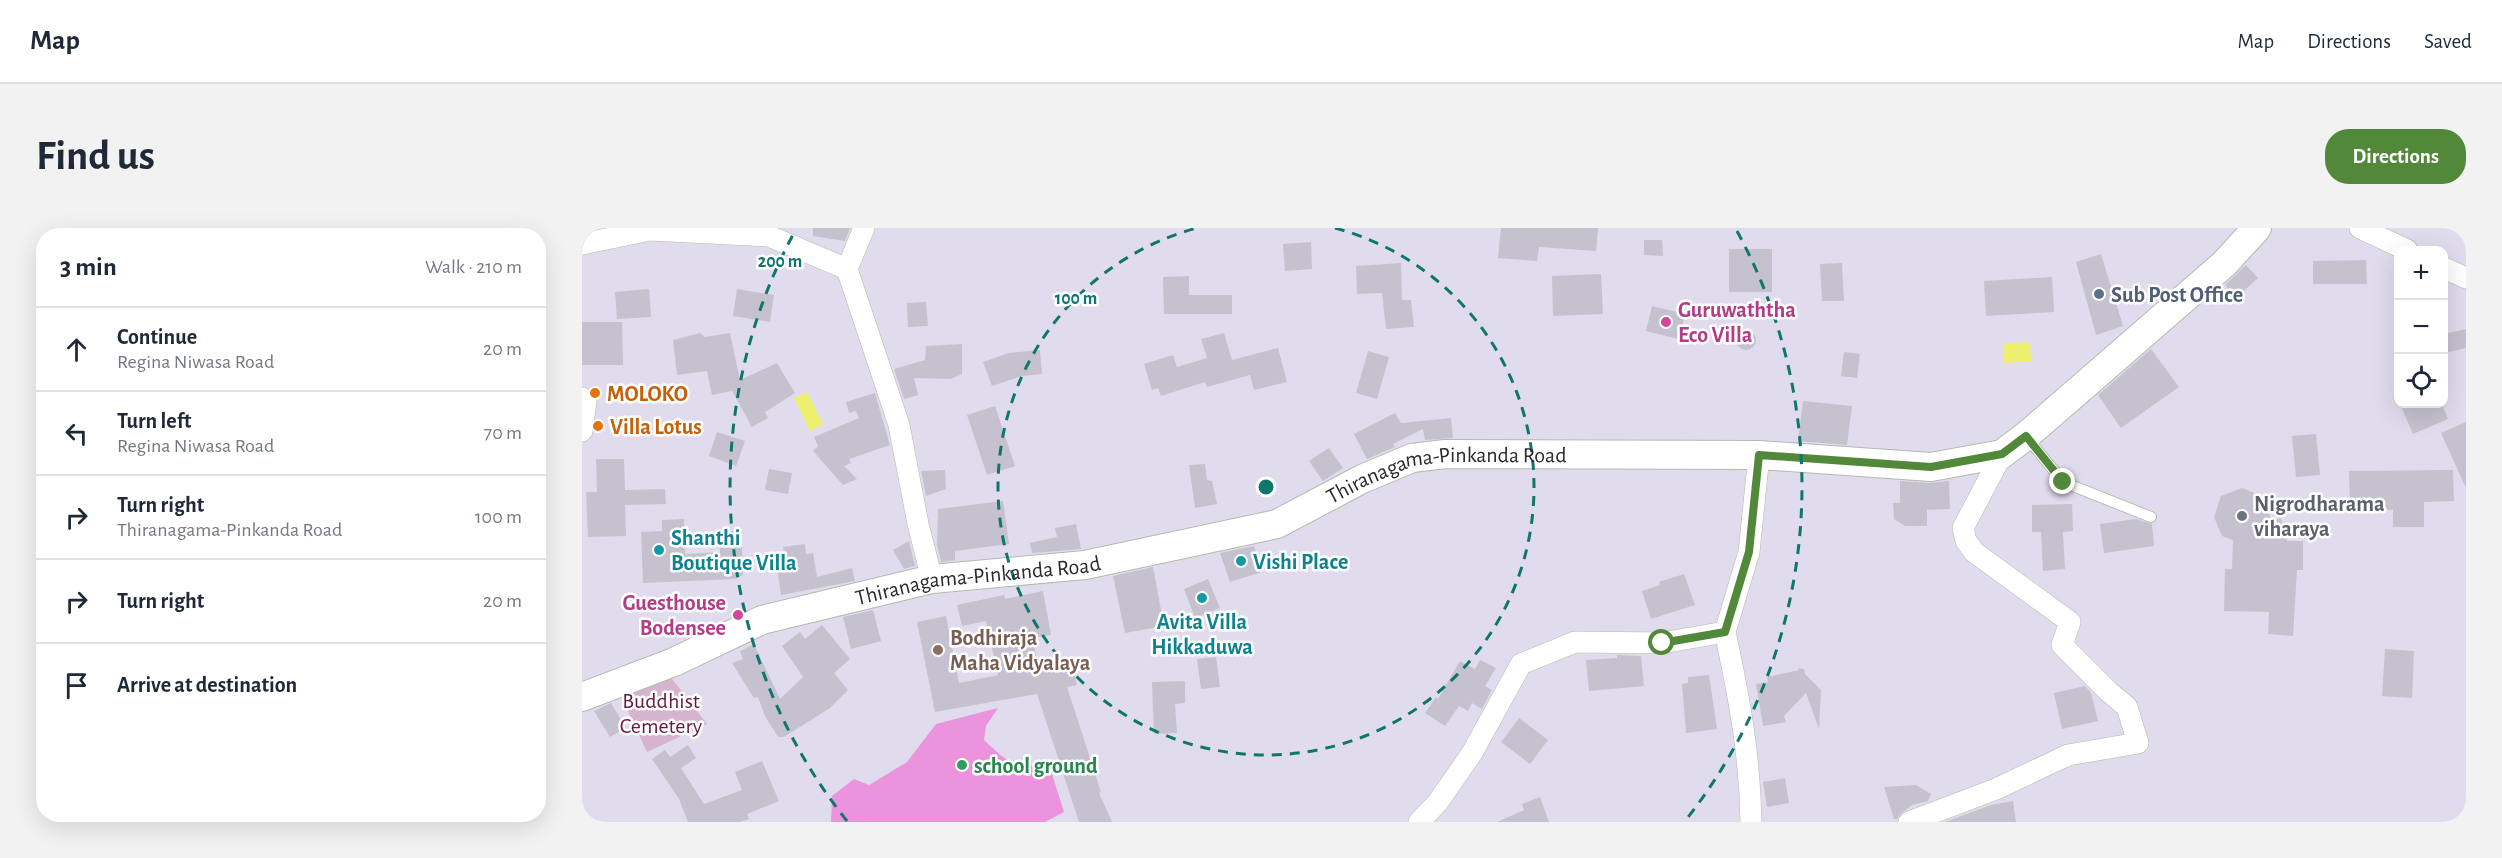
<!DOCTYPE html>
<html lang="en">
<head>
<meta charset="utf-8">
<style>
	:root { --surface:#fff; --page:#f2f2f3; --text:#1f2937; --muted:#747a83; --line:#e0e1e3; --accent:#528839 }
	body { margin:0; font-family:"Alegreya Sans",sans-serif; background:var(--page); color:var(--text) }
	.controls { position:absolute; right:18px; top:18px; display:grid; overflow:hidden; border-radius:12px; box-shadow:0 6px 24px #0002 }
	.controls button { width:54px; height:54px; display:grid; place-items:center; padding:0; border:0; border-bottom:2px solid var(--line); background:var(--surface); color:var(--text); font:30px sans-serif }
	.stop { position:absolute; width:18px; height:18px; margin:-14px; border:4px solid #528839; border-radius:50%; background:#fff }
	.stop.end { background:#528839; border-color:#fff; box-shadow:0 2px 6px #0008 }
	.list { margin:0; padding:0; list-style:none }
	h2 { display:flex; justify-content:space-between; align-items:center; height:78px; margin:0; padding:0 24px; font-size:26px }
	h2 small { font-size:20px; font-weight:400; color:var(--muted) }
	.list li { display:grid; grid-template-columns:39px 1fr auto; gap:18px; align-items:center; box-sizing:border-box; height:84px; padding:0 24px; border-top:2px solid var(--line) }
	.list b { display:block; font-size:22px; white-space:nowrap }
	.list p { margin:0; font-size:20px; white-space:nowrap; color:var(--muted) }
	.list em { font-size:20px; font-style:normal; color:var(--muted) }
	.icon { flex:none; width:33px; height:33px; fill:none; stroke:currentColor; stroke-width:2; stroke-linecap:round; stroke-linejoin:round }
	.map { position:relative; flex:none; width:1884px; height:594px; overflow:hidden; border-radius:24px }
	header { display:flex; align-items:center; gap:36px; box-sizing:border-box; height:84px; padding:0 30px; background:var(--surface); border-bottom:2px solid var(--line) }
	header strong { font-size:28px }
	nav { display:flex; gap:33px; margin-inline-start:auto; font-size:21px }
	.intro { display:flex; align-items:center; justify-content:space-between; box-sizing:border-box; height:144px; padding:0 36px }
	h1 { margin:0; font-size:42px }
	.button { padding:15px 27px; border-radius:24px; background:var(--accent); color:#fff; font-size:21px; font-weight:700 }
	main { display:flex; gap:36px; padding:0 36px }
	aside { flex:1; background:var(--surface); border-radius:24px; box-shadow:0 6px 24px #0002 }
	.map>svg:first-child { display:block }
</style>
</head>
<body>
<header>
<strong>Map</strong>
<nav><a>Map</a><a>Directions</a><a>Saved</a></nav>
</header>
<div class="intro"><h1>Find us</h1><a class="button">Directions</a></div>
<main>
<aside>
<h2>3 min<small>Walk · 210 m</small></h2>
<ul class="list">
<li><svg class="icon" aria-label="ahead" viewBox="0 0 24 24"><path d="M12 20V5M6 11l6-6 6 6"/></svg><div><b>Continue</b><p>Regina Niwasa Road</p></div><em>20 m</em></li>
<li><svg class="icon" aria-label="left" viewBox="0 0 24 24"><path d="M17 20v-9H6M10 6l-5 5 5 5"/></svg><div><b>Turn left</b><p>Regina Niwasa Road</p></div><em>70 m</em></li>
<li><svg class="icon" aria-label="right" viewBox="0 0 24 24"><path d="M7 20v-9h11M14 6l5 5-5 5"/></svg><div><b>Turn right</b><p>Thiranagama-Pinkanda Road</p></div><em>100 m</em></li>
<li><svg class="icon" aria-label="right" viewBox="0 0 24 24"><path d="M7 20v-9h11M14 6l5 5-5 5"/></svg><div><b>Turn right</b></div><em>20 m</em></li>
<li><svg class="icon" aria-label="arrive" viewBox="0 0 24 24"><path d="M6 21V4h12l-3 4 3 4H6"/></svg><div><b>Arrive at destination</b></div></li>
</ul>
</aside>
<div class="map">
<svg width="1884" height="594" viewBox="0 0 1884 594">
	<rect width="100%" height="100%" fill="#e1dced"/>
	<!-- cemetery -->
	<polygon fill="#d6b3ce" points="87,447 125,496 65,524 39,468"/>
	<!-- pitch -->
	<path fill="#eb94dd" d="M416 480 404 498 402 512C423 532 437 546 466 533L482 584 463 594H249L250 568 272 551 287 557 325 534 354 496Z"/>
	<!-- water -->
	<g fill="#eeef6f">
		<polygon points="1448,114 1449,133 1422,135 1421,116"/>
		<polygon points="225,164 241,196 228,203 212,170"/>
	</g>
	<!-- building -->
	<g fill="#c6c1ce">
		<polygon points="231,0 268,0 263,13 231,8"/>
		<polygon points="919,0 1016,0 1014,23 957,19 955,33 916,30"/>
		<polygon points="1062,12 1080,12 1081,28 1062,27"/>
		<polygon points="729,14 730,41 703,43 701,16"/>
		<rect x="1147" y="21" width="43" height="43"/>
		<polygon points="1519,26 1541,98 1514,107 1494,34"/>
		<polygon points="1784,32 1785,56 1731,56 1731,33"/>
		<polygon points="819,35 820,72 829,72 832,99 804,101 800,65 775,66 774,38"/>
		<polygon points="1260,35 1262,73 1240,73 1238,36"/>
		<polygon points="1664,37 1676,50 1654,70 1643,57"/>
		<polygon points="1019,46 1021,86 971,88 970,48"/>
		<polygon points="607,48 607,67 650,67 650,86 582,86 581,49"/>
		<polygon points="1470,49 1472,84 1404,88 1402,53"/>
		<polygon points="67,61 69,89 35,91 33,64"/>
		<polygon points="155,61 192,67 188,94 151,88"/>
		<polygon points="344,74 346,98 326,99 325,75"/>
		<polygon points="1070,78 1103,86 1097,111 1064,103"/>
		<polygon points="0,94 40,94 41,137 0,137"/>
		<polygon points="1884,101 1884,120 1862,125 1862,106"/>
		<circle cx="1164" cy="112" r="10"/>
		<polygon points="118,105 123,109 148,105 158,152 195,135 213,165 183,184 186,190 170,199 150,163 130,167 125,143 95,147 91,112"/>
		<polygon points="642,105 650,132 696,120 705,154 672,162 668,147 625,159 623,154 579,168 576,160 570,162 562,136 591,127 595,139 625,130 619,111"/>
		<polygon points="380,116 380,146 369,151 332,150 336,167 322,171 312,141 343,132 344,118"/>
		<polygon points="1569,121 1597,159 1539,200 1516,167"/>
		<polygon points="458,122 460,146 440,148 410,158 401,134 427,125"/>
		<polygon points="786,123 807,129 795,171 774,165"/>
		<polygon points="1262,124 1278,126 1275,150 1259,148"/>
		<polygon points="293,165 308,217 267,231 269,235 262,238 275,251 261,257 231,223 236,218 232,209 277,190 274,183 267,185 264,174"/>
		<polygon points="1221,173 1270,178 1265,217 1216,213"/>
		<polygon points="1818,176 1860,176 1866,191 1831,206"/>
		<polygon points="413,178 433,238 405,247 385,187"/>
		<polygon points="813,185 819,195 869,190 871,210 843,212 841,201 811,216 813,219 785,231 772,206"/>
		<polygon points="1884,194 1884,260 1859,205"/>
		<polygon points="135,204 163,213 154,238 127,228"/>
		<polygon points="1734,206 1738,247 1714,249 1710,208"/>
		<polygon points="747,220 761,240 741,253 727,233"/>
		<polygon points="14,231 42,231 43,262 83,261 84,276 43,277 44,308 6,309 4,264 15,264"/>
		<polygon points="623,236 625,252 630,253 635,276 613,280 607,237"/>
		<polygon points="187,241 210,245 206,266 183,262"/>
		<polygon points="363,242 364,261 344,268 339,243"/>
		<polygon points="1871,242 1872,273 1842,274 1842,299 1811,299 1811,282 1768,280 1767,243"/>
		<polygon points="1318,253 1348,255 1367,253 1368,281 1345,282 1345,298 1323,298 1312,291 1311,275 1318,275"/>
		<polygon points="1660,260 1680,268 1690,293 1699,290 1705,313 1721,313 1721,342 1715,342 1711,408 1686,406 1687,384 1642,383 1643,341 1650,341 1651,312 1640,308 1632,289 1639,268"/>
		<polygon points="421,273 427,316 373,323 373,332 359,334 355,317 356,281"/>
		<polygon points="1490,276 1491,303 1481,304 1483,341 1461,343 1459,304 1450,304 1450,277"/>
		<polygon points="102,291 103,326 138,324 138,320 160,319 161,347 153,351 61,355 59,304 80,303 80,292"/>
		<polygon points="1554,291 1570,296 1572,318 1522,325 1518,296"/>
		<polygon points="494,296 499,321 450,325 448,315 475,309 473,300"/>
		<polygon points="327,313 333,338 322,341 311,322"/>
		<polygon points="223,316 224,326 231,325 235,349 270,340 273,353 199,367 194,333 203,332 201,319"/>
		<polygon points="672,318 680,344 648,354 638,325"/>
		<polygon points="571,339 582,398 543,405 531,348"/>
		<polygon points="1102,346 1113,377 1069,391 1060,363 1078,357 1077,354"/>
		<polygon points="626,351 638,380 613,390 602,361"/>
		<polygon points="461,363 469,407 450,410 458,444 490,437 495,457 485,459 519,564 517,565 530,594 497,594 455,466 353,484 335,394 364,388 377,455 416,447 404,393 380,398 375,377 422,367 423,371"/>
		<polygon points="291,382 299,413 269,421 261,389"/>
		<polygon points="240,397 268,431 252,445 266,462 248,480 202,509 196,509 183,488 176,469 172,470 150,435 161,431 158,423 172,416 198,471 221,449 200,418 218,404 223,411"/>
		<polygon points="1803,421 1832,423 1830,470 1800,468"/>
		<polygon points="1035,427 1059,428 1062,458 1007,463 1004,432 1035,430"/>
		<polygon points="634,429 638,459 619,461 615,431"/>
		<polygon points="898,432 914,440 903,458 910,462 900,481 890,475 886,483 877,478 863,498 843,485 854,469 856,471 878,433 893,441"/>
		<polygon points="1216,440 1222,441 1223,446 1239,462 1237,501 1224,465 1202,488 1204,494 1181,498 1174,456 1186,454 1185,449 1217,442"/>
		<polygon points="1127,447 1135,501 1104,505 1100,456 1106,455 1106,449"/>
		<polygon points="603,453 603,475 593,476 595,505 572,506 570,454"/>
		<polygon points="1503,458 1509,465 1516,493 1480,501 1472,465"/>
		<polygon points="29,475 44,500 28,509 12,483"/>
		<polygon points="937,490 966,512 948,536 919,514"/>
		<polygon points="106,517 114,530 99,540 122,576 160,562 153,544 180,533 197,573 165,586 167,591 158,594 106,594 97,571 70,531 83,522 88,529"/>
		<polygon points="1203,550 1207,575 1185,579 1181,554"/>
		<polygon points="1334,557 1349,566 1346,573 1330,577 1318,586 1315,591 1312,591 1302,559"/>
		<polygon points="958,569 967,594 915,594 942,582 940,576"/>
		<polygon points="1431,573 1434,594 1363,594 1409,577"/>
	</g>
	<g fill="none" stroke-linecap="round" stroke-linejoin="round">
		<!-- lane casing -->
		<g stroke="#b3baad" stroke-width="12">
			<polyline id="lane" points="1444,208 1481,254 1569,289"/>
		</g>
		<!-- street casing -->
		<g stroke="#b3baad" stroke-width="22">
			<g id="street">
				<polyline points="282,0 265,41 317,197 336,296 350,351"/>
				<polyline points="1778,0 1825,22"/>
				<polyline points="0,16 68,2 187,8 265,41"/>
				<polyline points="1862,40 1884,50"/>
				<polyline points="0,170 4,173 0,203"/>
				<path d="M1143 404C1157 469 1168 527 1169 594"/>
				<polyline points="837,594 856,574 890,525 939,436 993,414 1080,415 1143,404 1167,324 1177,227"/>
				<polyline points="1327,594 1414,561 1486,527 1556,515 1545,479 1527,464 1480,417 1488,394 1392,324 1384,313 1381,300 1420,226"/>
			</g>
		</g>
		<!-- secondary casing -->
		<g stroke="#b3baad" stroke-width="30">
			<g id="secondary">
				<path id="s1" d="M0 469 92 434 180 392 350 351 503 337 695 296 780 251 830 230 863 226 1177 227 1349 239 1420 226 1444 208 1642 36 1675 0"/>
			</g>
		</g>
		<!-- lane -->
		<use href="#lane" stroke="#fff" stroke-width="10"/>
		<!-- street -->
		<use href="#street" stroke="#fff" stroke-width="21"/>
		<!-- secondary -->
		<use href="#secondary" stroke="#fff" stroke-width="28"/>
	</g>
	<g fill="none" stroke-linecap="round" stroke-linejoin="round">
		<!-- route -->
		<polyline stroke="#528839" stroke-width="8" points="1080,415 1143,404 1167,324 1177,227 1349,239 1420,226 1444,208 1481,254"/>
	</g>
	<!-- distance rings -->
	<g fill="none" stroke="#0f766e" stroke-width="3" stroke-dasharray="10 8">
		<path d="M753 0A268 268 0 1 1 615 0"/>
		<path d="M265 593A536 536 0 0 1 213 3M1155 3A536 536 0 0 1 1103 593"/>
	</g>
	<!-- markers -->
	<circle fill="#5c6f8a" stroke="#fff" stroke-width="2" cx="1517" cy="66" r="6"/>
	<g fill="#d1479c" stroke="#fff" stroke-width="2">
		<circle cx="1084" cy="94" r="6"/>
		<circle cx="156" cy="387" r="6"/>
	</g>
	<g fill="#e8710a" stroke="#fff" stroke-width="2">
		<circle cx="13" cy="165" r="6"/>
		<circle cx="16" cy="198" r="6"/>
	</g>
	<circle fill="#6b7280" stroke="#fff" stroke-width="2" cx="1660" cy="288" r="6"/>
	<g fill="#0f9aa8" stroke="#fff" stroke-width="2">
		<circle cx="77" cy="322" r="6"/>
		<circle cx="659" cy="333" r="6"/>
		<circle cx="620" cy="370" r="6"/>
	</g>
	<circle fill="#8d6e63" stroke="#fff" stroke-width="2" cx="356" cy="422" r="6"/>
	<circle fill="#2e9e5b" stroke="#fff" stroke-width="2" cx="380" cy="537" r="6"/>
	<g text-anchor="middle" stroke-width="5" stroke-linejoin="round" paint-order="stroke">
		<!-- service labels -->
		<g font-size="22" font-weight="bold" fill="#4e5e75" stroke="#fff" text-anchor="start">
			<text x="1529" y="74">Sub Post Office</text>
		</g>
		<!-- hotel labels -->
		<g font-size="22" font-weight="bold" fill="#b23c85" stroke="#fff" text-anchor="start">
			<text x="1096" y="89">Guruwaththa<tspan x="1096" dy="25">Eco Villa</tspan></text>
			<text x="144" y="382" text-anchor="end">Guesthouse<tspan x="144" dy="25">Bodensee</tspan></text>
		</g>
		<!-- food labels -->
		<g font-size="22" font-weight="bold" fill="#c56008" stroke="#fff" text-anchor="start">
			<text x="25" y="173">MOLOKO</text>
			<text x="28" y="206">Villa Lotus</text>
		</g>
		<!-- street labels -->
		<g font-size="22" fill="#2a2a2a" stroke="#fff">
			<text dy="8" stroke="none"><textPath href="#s1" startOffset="902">Thiranagama-Pinkanda Road</textPath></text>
			<text dy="8" stroke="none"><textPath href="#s1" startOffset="416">Thiranagama-Pinkanda Road</textPath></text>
		</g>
		<!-- worship labels -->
		<g font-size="22" font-weight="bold" fill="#5b616d" stroke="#fff" text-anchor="start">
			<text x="1672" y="283">Nigrodharama<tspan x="1672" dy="25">viharaya</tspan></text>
		</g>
		<!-- culture labels -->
		<g font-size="22" font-weight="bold" fill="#0d838f" stroke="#fff" text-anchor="start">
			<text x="89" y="317">Shanthi<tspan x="89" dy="25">Boutique Villa</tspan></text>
			<text x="671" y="341">Vishi Place</text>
			<text x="620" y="401" text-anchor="middle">Avita Villa<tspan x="620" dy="25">Hikkaduwa</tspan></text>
		</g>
		<!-- education labels -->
		<g font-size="22" font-weight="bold" fill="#785e54" stroke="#fff" text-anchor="start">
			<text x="368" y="417">Bodhiraja<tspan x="368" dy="25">Maha Vidyalaya</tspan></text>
		</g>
		<!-- park labels -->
		<g font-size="22" fill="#681a3e" stroke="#fff">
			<text x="79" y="480">Buddhist<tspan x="79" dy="25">Cemetery</tspan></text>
		</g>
		<!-- leisure labels -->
		<g font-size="22" font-weight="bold" fill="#27864d" stroke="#fff" text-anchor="start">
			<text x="392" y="545">school ground</text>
		</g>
	</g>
	<circle cx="684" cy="259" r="9" fill="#0f766e" stroke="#fff" stroke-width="3"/>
	<g font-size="18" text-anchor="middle" font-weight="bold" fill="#0f766e" stroke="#fff" stroke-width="5" stroke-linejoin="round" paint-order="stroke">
		<text x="198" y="39">200 m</text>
		<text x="494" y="76">100 m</text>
	</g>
</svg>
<div class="controls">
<button>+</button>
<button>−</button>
<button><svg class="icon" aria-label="locate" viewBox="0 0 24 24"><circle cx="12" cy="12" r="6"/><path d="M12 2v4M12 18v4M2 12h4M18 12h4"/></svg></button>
</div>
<div class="stop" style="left:1080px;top:415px"></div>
<div class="stop end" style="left:1481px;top:254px"></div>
</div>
</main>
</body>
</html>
